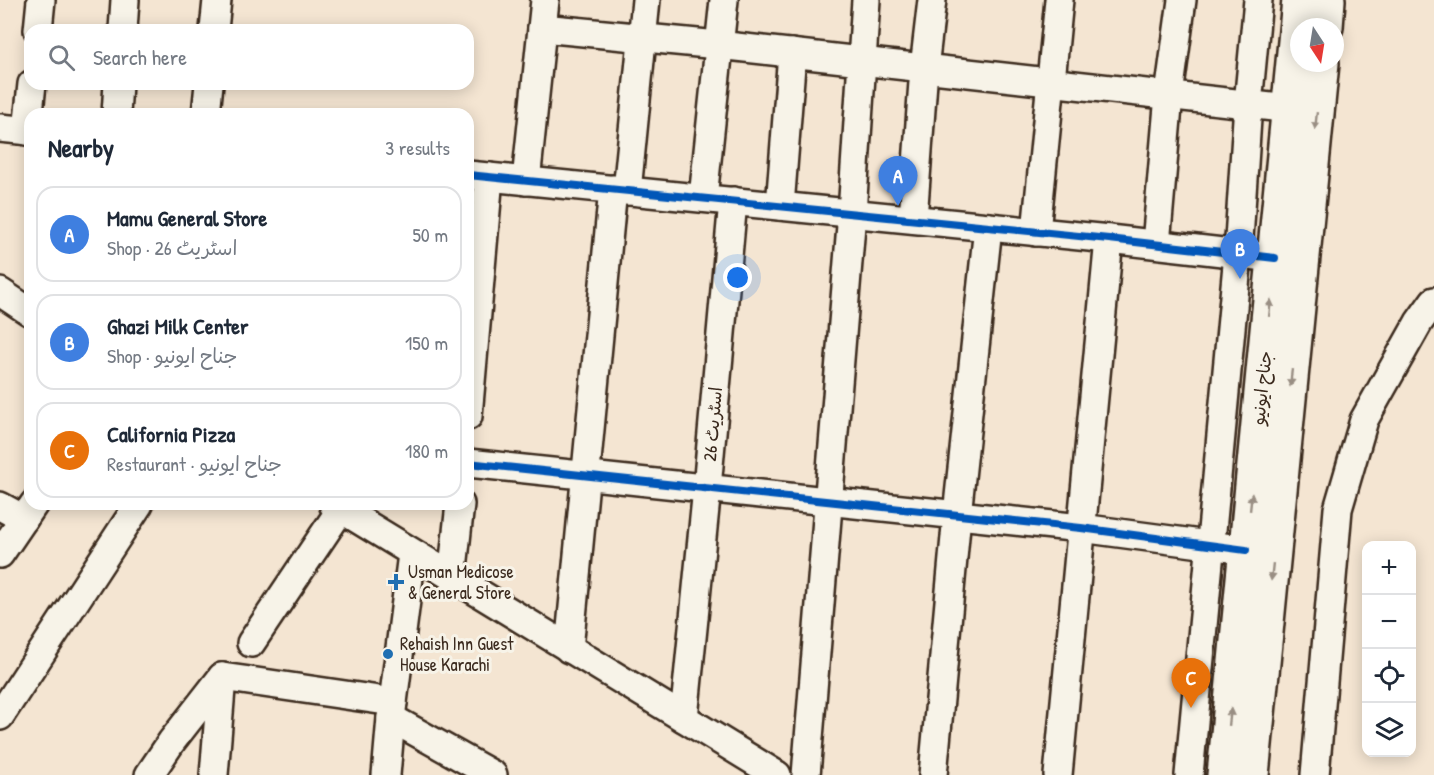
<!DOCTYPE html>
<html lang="en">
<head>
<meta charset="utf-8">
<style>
	:root { --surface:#fff; --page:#f2f2f3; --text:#1f2937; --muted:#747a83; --line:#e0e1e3; --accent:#ea580c }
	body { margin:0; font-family:"Patrick Hand","Playpen Sans Arabic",sans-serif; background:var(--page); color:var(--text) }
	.controls { position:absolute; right:18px; bottom:18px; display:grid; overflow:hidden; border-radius:12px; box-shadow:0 3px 15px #0003 }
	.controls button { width:54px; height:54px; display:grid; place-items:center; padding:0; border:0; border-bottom:2px solid var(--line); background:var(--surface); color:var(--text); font:30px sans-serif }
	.compass { position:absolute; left:1290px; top:18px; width:54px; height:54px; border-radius:50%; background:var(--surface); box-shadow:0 3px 15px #0003; rotate:168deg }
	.you { position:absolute; left:738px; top:278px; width:21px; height:21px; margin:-15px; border:4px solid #fff; border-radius:50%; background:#1a73e8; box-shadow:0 0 0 9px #1a73e833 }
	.badge { display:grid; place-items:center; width:39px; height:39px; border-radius:50%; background:var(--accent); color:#fff; font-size:20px; font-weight:700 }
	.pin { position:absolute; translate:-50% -50px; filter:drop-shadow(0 2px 3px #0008) }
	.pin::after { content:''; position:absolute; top:32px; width:21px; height:18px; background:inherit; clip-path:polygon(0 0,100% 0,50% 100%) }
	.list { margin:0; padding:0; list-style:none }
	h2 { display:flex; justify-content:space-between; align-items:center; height:78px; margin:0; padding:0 24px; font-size:26px }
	h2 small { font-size:20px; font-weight:400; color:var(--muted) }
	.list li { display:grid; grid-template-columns:39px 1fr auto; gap:18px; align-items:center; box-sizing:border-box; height:96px; margin:0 12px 12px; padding:0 12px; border:2px solid var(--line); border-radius:18px }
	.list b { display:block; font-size:22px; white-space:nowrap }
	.list p { margin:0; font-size:20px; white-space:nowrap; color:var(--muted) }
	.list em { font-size:20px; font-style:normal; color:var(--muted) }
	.icon { flex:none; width:33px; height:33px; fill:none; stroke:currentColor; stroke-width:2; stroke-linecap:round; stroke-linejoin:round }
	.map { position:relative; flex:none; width:1434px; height:775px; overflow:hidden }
	.search { position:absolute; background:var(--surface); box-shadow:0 3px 15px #0003; left:24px; top:24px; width:450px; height:66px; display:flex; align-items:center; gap:15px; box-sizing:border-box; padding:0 21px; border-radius:18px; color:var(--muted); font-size:22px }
	.panel { position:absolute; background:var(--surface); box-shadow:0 3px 15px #0003; left:24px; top:108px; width:450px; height:402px; border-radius:18px }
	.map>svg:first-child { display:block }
</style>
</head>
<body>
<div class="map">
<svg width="1434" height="775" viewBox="0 0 1434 775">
	<rect width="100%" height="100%" fill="#f4e5d2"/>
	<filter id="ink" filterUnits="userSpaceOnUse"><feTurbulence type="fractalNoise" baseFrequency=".0167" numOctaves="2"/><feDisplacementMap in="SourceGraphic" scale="12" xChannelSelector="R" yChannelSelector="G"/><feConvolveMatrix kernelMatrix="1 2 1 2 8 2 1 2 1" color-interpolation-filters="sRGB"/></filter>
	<g filter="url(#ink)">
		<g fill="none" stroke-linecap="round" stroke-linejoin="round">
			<!-- minor casing -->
			<g stroke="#3b2a1e" stroke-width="32">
				<g id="minor">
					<polyline points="542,28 718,45 1290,109"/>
					<polyline points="38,30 41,0"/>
					<polyline points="123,30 125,0"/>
					<polyline points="214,30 217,0"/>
					<polyline points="116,114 118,84"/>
					<polyline points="206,114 209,84"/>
					<polyline points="0,128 30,131"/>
					<polyline points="27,131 32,84"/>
					<polyline points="468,175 1109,239 1275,258"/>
					<polyline points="526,181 545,0"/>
					<polyline points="627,191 646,0"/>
					<polyline points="703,198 724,0"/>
					<polyline points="780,206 792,53"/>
					<polyline points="913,219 924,68 932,0"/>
					<polyline points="1036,232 1059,0"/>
					<polyline points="1156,244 1169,95 1182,0"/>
					<polyline points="0,292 30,312"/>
					<polyline points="468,416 489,177"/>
					<polyline points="468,463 1081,528 1246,550"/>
					<polyline points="333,504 777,775"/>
					<polyline points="0,506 24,519"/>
					<polyline points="0,554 34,504"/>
					<polyline points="452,578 460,504"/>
					<polyline points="251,643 341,509"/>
					<polyline points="569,649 613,189"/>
					<polyline points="0,716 139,504"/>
					<polyline points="391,718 493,775"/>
					<polyline points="684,718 707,488 733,201"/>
					<polyline points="149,775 172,741 222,677 393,702"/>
					<polyline points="214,775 222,677"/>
					<polyline points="386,775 391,718 412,554"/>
					<polyline points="806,775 852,213 866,0"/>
					<polyline points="933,775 957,515 988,227"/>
					<polyline points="1058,775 1109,239"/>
					<polyline points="1189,775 1238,254 1248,104 1258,0"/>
					<polyline points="1315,775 1338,509 1364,420 1419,322 1434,301"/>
				</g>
			</g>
			<!-- highway casing -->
			<g stroke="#3b2a1e" stroke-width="38">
				<g id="highway">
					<polyline points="1326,27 1328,0"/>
					<polyline points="1224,775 1299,0"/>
					<polyline points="1252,775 1322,63"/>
				</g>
			</g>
			<!-- minor -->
			<use href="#minor" stroke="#f7f3e8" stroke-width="27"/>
			<!-- highway -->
			<use href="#highway" stroke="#f7f3e8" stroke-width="33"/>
			<!-- cycleway casing -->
			<g stroke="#f7f3e8" stroke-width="11">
				<g id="cycleway">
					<polyline points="468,175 1109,239 1275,258"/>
					<polyline points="468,463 1081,528 1246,550"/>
				</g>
			</g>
			<!-- cycleway -->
			<use href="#cycleway" stroke="#0057b8" stroke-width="8"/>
		</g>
		<!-- one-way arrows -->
		<defs><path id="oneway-solid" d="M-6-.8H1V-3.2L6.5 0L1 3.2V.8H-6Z" transform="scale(1.5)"/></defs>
		<g fill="#998e83">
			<use href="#oneway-solid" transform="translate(1316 121) rotate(96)"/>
			<use href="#oneway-solid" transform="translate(1270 308) rotate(-84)"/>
			<use href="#oneway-solid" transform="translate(1291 378) rotate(96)"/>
			<use href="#oneway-solid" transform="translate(1251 502) rotate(-84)"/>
			<use href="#oneway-solid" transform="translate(1272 572) rotate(96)"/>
			<use href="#oneway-solid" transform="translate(1230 717) rotate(-84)"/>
		</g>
	</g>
	<!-- markers -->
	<g fill="#1f6fb2" stroke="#f7f3e8" stroke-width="2">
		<path d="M393 573h6v6h6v6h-6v6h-6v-6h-6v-6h6z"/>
		<circle cx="388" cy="654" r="6"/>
	</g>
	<g text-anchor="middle" stroke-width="6" stroke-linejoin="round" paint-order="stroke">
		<!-- street labels -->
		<g font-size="18" fill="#3b2a1e" stroke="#f7f3e8">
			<text transform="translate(1262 388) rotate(-84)" y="6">جناح ایونیو</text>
			<text transform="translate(713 424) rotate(-85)" y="6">اسٹریٹ 26</text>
		</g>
		<!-- poi labels -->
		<g font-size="18" fill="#3b2a1e" stroke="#f7f3e8" text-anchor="start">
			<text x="408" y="578">Usman Medicose<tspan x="408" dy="21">&amp; General Store</tspan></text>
			<text x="400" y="650">Rehaish Inn Guest<tspan x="400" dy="21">House Karachi</tspan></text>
		</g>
	</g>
</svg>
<div class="controls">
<button>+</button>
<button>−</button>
<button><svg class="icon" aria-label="locate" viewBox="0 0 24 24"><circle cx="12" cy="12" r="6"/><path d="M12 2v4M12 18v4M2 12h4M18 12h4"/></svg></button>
<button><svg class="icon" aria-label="layers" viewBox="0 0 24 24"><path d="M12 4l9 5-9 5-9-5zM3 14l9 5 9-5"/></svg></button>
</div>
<svg class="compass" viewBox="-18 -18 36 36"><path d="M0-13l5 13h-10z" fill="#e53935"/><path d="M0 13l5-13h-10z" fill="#747a83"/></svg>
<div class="you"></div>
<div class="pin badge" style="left:898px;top:206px;background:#3f7fe0">A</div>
<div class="pin badge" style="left:1240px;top:279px;background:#3f7fe0">B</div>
<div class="pin badge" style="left:1191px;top:708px;background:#e8710a">C</div>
<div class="search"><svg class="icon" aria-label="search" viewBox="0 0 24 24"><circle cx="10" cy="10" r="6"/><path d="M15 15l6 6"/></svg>Search here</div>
<section class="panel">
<h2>Nearby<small>3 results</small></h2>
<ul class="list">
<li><span class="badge" style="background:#3f7fe0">A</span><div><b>Mamu General Store</b><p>Shop · اسٹریٹ 26</p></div><em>50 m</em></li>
<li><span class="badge" style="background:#3f7fe0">B</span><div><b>Ghazi Milk Center</b><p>Shop · جناح ایونیو</p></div><em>150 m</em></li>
<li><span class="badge" style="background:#e8710a">C</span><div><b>California Pizza</b><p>Restaurant · جناح ایونیو</p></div><em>180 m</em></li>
</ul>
</section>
</div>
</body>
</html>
